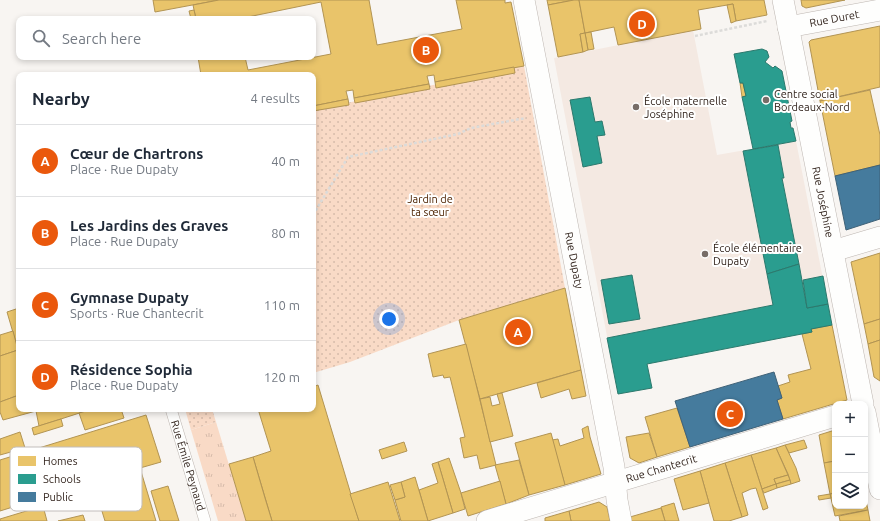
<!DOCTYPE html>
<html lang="en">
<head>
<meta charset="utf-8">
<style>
	:root { --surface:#fff; --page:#f2f2f3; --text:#1f2937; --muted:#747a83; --line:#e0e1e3; --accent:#ea580c }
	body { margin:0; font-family:Ubuntu,sans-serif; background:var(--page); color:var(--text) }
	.controls { position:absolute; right:12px; bottom:12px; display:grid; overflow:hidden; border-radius:8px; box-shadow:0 2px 6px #0003 }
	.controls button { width:36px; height:36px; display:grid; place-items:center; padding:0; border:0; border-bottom:1px solid var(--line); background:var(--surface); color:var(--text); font:20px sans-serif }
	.you { position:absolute; left:389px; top:319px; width:14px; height:14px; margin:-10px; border:3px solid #fff; border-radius:50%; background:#1a73e8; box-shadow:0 0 0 6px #1a73e833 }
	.badge { display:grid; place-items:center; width:26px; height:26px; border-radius:50%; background:var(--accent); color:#fff; font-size:13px; font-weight:700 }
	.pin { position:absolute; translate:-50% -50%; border:2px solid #fff; box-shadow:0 1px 4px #0006 }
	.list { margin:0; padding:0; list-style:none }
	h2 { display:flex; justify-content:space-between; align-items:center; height:52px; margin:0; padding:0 16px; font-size:17px }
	h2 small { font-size:13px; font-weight:400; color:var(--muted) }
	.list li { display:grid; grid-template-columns:26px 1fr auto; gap:12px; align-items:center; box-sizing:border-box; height:72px; padding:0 16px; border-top:1px solid var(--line) }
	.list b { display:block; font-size:15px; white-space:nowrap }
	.list p { margin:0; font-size:13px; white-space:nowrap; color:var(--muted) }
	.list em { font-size:13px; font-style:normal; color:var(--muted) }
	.icon { flex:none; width:22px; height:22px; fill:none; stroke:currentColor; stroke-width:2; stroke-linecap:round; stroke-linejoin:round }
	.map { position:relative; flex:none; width:880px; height:521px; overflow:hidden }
	.search { position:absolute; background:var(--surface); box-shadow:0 2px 6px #0003; left:16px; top:16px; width:300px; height:44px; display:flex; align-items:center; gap:10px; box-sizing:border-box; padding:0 14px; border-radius:8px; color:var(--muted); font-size:15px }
	.panel { position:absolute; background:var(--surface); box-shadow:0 2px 6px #0003; left:16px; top:72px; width:300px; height:340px; border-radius:8px }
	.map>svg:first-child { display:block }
</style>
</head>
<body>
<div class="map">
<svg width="880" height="521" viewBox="0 0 880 521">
	<defs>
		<pattern id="grass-tufts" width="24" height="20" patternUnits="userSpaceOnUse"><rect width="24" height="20" fill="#f9dac6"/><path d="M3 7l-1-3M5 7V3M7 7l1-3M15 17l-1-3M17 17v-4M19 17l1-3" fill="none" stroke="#d6bbaa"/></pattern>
		<pattern id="park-dots" width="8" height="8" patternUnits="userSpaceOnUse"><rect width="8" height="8" fill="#f9dac6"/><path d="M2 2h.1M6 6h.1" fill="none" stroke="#d6bbaa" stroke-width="1.8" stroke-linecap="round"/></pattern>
	</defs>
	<rect width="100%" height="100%" fill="#f8f5f2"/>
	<!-- built -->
	<polygon fill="#f4e9e2" points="693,30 717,155 796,141 832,325 647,364 652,388 618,394 554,58"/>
	<!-- grass -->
	<polygon fill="url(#grass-tufts)" points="216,422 246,521 218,521 191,430"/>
	<!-- park -->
	<g fill="url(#park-dots)">
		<polygon points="524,66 565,288 459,320 350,362 313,373 313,110"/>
		<polygon points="185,409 212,409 216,422 191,430"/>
	</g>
	<!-- homes -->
	<g fill="#e9c46a" stroke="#b29453">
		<polygon points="153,0 219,0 155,12"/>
		<polygon points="219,0 369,0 377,45 462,29 456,0 505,0 505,3 511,2 524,66 435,82 434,75 427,76 429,84 354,98 353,90 346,91 348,99 313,106 313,75 201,75 198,57 245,57 248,70 331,54 321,2 238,19 196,19 193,5"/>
		<polygon points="547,0 574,0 548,5"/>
		<polygon points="574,0 579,0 585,33 580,34 583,52 558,57 548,5"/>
		<polygon points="579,0 764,0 767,15 736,21 733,4 698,10 701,29 618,45 614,27 585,33"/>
		<polygon points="801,0 845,0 806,8 802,6"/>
		<polygon points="733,4 736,21 731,23 727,5"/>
		<polygon points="194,10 196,19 191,19 189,11"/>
		<polygon points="880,26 880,87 820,101 809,42 811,40"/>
		<polygon points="591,32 594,49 588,50 585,33"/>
		<polygon points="585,33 588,50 583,52 580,34"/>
		<polygon points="514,67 515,73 436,88 435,82"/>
		<polygon points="740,83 743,83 746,96 742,97"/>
		<polygon points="429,84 430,89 355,103 354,98"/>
		<polygon points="870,90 880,135 880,165 835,176 820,101"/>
		<polygon points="348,99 349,105 313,111 313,106"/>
		<polygon points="880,253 880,319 864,324 851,262"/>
		<polygon points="565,288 581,370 480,399 459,320"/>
		<polygon points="19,308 19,353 7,312"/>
		<polygon points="880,319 880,340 868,344 864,324"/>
		<polygon points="832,325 847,400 783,419 777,400 782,398 778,386 790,382 788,375 811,369 802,334 812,332 811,329"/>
		<polygon points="13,331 18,350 0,356 0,335"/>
		<polygon points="880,340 880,381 874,377 868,344"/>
		<polygon points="466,344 496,465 480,469 477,455 464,458 460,438 465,437 450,377 444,378 443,375 433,377 428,354"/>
		<polygon points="18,350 19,395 0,402 0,356"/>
		<polygon points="581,370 586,396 572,399 569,389 541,398 537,383"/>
		<polygon points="318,385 359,521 272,521 253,457 271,451 258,409 313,409 313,387"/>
		<polygon points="502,393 513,436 490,442 480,399 490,397 492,406 500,404 497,394"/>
		<polygon points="19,395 19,409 92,409 39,426 36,411 3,420 0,412 0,402"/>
		<polygon points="677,408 690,447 657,457 645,417"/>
		<polygon points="93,409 121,409 124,418 85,430 79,413"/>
		<polygon points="146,415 161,462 140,468 156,521 105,521 93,482 0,511 0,460"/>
		<polygon points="61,419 63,426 34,435 32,428"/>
		<polygon points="588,426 590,437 601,474 565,485 552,440 558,439 560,446 584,438 582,429"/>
		<polygon points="835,430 835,461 824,463 819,435"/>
		<polygon points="20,432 25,448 0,455 0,439"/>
		<polygon points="551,433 565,485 529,495 515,443"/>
		<polygon points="649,433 657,457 639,463 630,458 626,437"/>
		<polygon points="804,440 807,448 789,453 785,445"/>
		<polygon points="404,442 407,451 382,459 379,450"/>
		<polygon points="785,445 796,468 800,481 791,484 788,474 776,448"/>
		<polygon points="776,448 788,475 774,479 776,484 762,489 751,455"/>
		<polygon points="751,455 768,508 763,510 756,488 751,489 742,493 748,515 742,517 725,463"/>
		<polygon points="253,457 265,498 272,521 246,521 229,464"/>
		<polygon points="449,458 461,493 465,509 453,513 438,462"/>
		<polygon points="519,460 529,495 506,504 495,465"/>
		<polygon points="835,461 835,493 830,494 824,463"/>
		<polygon points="438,462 453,513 428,521 419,490 438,483 432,464"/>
		<polygon points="725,463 742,517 729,521 714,521 700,471"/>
		<polygon points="700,471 709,503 683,510 674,479"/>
		<polygon points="788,475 790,480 776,484 774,479"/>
		<polygon points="415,477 428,521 401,521 395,500 405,497 401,482"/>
		<polygon points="790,480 791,484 777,488 776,484"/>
		<polygon points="500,481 506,504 468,516 461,493"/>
		<polygon points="388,482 400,521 359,521 350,494"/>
		<polygon points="401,482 405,497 395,500 390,485"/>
		<polygon points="776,484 777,488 764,493 762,489"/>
		<polygon points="168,486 179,521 160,521 151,491"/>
		<polygon points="835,493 835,506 865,506 865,496 868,510 835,516 830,494"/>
		<polygon points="830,494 831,498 819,500 818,496"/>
		<polygon points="599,502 607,507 610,521 571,521 569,511"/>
		<polygon points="674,503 679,521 665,521 661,507"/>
		<polygon points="43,506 47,521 0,521 0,519"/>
		<polygon points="661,508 665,521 631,521 630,517"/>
		<polygon points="868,510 870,521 840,521 839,516"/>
		<polygon points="569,511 571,521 545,521 545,518"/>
		<polygon points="83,515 85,521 58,521"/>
	</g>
	<!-- schools -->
	<g fill="#2a9d8f" stroke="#2c796d">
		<polygon points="762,49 767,51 769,57 765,62 773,68 775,66 782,71 792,121 790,122 791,128 793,128 796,141 753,149 742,97 746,96 743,83 740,83 734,54"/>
		<polygon points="590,97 595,122 602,121 605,135 597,136 602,163 583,167 570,100"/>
		<polygon points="778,145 784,178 782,178 799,264 767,274 743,151"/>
		<polygon points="799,264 807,308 828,304 832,325 811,329 812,332 647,364 652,388 618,394 607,338 773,305 767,274"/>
		<polygon points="632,275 640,319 609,324 601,280"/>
		<polygon points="823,276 828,304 807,308 803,280"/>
	</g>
	<!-- public -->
	<g fill="#457b9d" stroke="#3f6177">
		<polygon points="880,165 880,219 846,230 835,176"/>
		<polygon points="774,372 782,398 777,400 783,419 690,447 675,401"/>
	</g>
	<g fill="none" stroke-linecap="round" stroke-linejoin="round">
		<!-- service casing -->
		<g stroke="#beb7b2" stroke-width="12">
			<g id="service">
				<path id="s1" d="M171 409 205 521"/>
			</g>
		</g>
		<!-- minor casing -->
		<g stroke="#beb7b2" stroke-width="22">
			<g id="minor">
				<path id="s2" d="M524 0 614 467 617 500 621 521"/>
				<path id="s3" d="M783 0 863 404"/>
				<path id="s4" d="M788 27 880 10"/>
				<polyline points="833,251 880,237"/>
				<polyline points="865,412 880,489"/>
				<path id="s5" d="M487 521 835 416"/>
			</g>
		</g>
		<!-- path -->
		<g stroke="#dcdbd9" stroke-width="2.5" stroke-dasharray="3 2" stroke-linecap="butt">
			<polyline points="695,36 767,21"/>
			<polyline points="313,215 348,157 458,134 471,128 526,118"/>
		</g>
		<!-- service -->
		<use href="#service" stroke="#fefefd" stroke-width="11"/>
		<!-- minor -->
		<use href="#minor" stroke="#fefefd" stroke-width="21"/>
	</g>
	<!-- markers -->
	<g fill="#776d68" stroke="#fff" stroke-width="1.5">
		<circle cx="766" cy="100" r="4"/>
		<circle cx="636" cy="107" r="4"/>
		<circle cx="705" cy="254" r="4"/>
	</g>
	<g text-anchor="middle" stroke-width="4" stroke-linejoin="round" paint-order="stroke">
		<!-- street labels -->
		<g font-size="11" fill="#32241d" stroke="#fff">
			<text dy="4" stroke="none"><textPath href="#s4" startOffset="47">Rue Duret</textPath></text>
			<text dy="4" stroke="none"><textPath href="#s3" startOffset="206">Rue Joséphine</textPath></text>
			<text dy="4" stroke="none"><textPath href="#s2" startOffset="265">Rue Dupaty</textPath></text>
			<text dy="4" stroke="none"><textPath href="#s1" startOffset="59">Rue Émile Peynaud</textPath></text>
			<text dy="4" stroke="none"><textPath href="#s5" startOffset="182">Rue Chantecrit</textPath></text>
		</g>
		<!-- poi labels -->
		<g font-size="11" fill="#32241d" stroke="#fff" text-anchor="start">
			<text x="774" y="98">Centre social<tspan x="774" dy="13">Bordeaux-Nord</tspan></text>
			<text x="644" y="105">École maternelle<tspan x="644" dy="13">Joséphine</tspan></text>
			<text x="713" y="252">École élémentaire<tspan x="713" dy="13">Dupaty</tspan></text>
		</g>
		<!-- park labels -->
		<g font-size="11" fill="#4e2403" stroke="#fff">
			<text x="430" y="203">Jardin de<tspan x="430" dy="13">ta sœur</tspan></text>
		</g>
	</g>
	<!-- legend -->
	<rect x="10" y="447" width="132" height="64" rx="6" fill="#fff" stroke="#c2bdbb" stroke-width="1"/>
	<rect x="18" y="456" width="18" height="10" fill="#e9c46a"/>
	<rect x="18" y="474" width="18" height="10" fill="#2a9d8f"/>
	<rect x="18" y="492" width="18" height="10" fill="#457b9d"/>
	<g font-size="11" fill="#32241d">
		<text x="43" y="465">Homes</text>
		<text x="43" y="483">Schools</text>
		<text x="43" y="501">Public</text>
	</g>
</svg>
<div class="controls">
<button>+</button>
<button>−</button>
<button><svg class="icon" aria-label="layers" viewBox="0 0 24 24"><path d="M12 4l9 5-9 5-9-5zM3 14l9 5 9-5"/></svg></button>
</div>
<div class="you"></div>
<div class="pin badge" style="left:518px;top:332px">A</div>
<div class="pin badge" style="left:426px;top:50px">B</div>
<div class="pin badge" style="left:730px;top:414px">C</div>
<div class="pin badge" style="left:642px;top:24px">D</div>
<div class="search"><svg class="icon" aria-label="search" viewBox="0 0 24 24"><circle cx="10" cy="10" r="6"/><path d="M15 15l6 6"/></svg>Search here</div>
<section class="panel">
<h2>Nearby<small>4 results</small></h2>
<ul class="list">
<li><span class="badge">A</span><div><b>Cœur de Chartrons</b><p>Place · Rue Dupaty</p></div><em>40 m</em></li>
<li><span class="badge">B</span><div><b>Les Jardins des Graves</b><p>Place · Rue Dupaty</p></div><em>80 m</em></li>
<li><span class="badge">C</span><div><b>Gymnase Dupaty</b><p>Sports · Rue Chantecrit</p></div><em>110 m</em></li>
<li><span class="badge">D</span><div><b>Résidence Sophia</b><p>Place · Rue Dupaty</p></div><em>120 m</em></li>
</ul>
</section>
</div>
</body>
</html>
